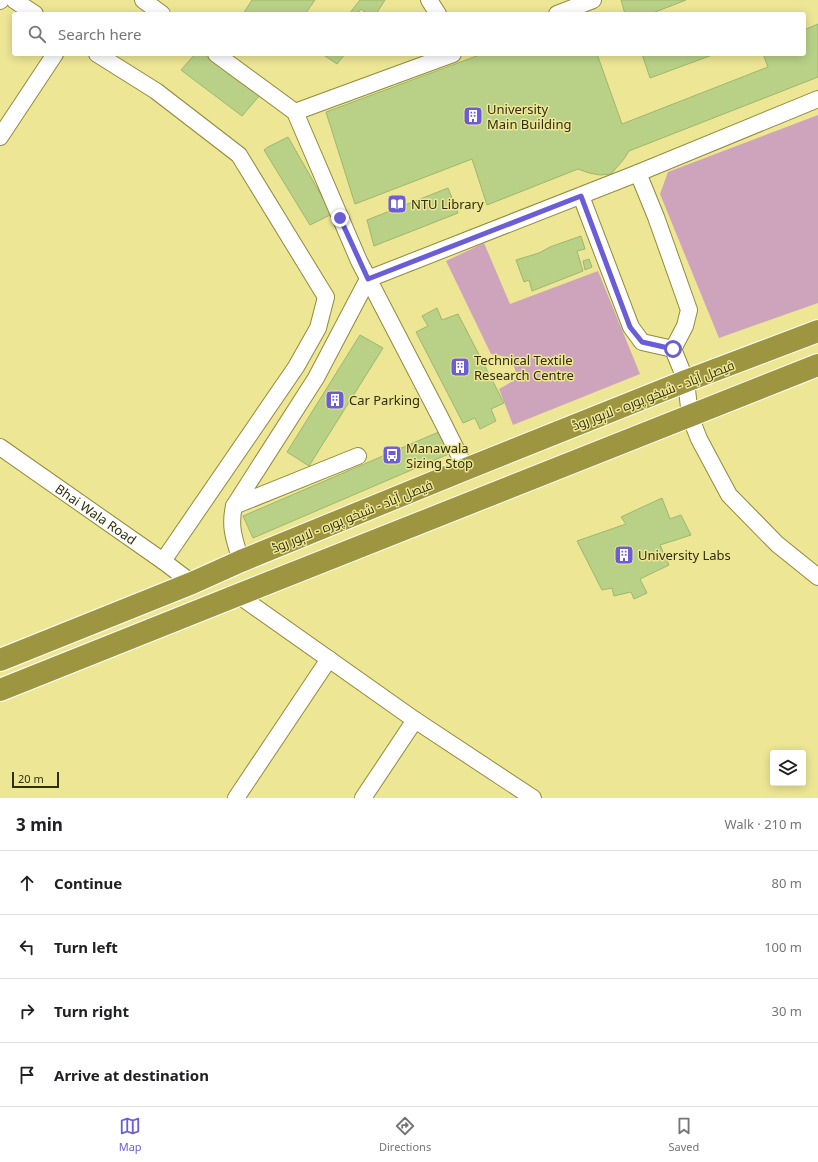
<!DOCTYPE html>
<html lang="en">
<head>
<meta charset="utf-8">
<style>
	:root { --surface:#fff; --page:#f2f2f2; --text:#202124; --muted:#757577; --line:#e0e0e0; --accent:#6a5dd7 }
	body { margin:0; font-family:"Noto Sans",Cairo,sans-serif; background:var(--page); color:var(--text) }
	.controls { position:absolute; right:12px; bottom:12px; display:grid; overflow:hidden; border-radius:4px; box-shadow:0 2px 10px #0003 }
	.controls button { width:36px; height:36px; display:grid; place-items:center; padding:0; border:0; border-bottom:1px solid var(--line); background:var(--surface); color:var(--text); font:20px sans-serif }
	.scale { position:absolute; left:12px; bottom:10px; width:47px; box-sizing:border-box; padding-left:4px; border:2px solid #312e0c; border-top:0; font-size:11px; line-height:14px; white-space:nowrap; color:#312e0c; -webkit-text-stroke:3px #ede695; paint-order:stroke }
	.stop { position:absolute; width:12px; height:12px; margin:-9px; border:3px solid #6a5dd7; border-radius:50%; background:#fff }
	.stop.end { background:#6a5dd7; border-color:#fff; box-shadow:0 1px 4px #0008 }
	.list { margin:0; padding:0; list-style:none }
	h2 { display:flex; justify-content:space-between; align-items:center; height:52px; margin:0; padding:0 16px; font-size:17px }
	h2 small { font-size:13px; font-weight:400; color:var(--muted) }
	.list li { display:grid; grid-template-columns:26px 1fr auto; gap:12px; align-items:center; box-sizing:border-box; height:64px; padding:0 16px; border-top:1px solid var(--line) }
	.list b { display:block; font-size:15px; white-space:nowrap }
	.list em { font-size:13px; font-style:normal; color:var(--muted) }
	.icon { flex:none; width:22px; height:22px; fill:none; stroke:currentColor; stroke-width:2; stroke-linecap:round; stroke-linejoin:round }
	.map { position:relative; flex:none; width:818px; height:798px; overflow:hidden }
	.search { position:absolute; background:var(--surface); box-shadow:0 2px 10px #0003; left:12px; right:12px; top:12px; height:44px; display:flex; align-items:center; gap:10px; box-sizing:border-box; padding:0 14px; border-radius:4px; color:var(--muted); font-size:15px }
	.sheet { height:308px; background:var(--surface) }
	nav { display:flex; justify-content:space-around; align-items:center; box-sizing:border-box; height:56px; border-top:1px solid var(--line); background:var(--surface); font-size:11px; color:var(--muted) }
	nav a { display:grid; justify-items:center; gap:2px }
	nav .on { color:var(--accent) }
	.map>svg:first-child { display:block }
</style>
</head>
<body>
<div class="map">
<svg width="818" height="798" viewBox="0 0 818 798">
	<rect width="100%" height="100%" fill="#ede695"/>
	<!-- green -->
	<g fill="#cea4bc">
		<polygon points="818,115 818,303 719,338 660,194 668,172"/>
		<polygon points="484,243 510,304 598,271 640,374 513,425 499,389 518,378 511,358 491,354 446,261"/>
	</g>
	<!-- building -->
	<g fill="#b8d187" stroke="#9eb66d">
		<polygon points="252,0 315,0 305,14 243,14"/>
		<polygon points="360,0 385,0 376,14 368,14 361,9 357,14 349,14"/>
		<polygon points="621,0 686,0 650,14 625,14"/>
		<polygon points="818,24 818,77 629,151 624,159 611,174 600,175 589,173 578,169 487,205 472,159 355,204 326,112 482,54 597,54 622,124 768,67 763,54 804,54 804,30"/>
		<polygon points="195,54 206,54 260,95 242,116 181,70"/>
		<polygon points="322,54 345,54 337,64"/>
		<polygon points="642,54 715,54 650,78"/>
		<polygon points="288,137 332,214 310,225 264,150 268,147"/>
		<polygon points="448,188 458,213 374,246 367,220"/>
		<polygon points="581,236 585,249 577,251 583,271 532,291 529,280 524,282 516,260 539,253 550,247"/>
		<polygon points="589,259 592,267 585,270 583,261"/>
		<polygon points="437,308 442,320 458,314 504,403 491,409 496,421 480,429 475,418 463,423 416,332 428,326 422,316"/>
		<polygon points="360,335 383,348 309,466 287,452"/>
		<polygon points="441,431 451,453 253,538 243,516"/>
		<polygon points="662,498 670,519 681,515 691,535 660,545 669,565 640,579 647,593 634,599 631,592 614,596 612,588 602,590 577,541 626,524 621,517"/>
	</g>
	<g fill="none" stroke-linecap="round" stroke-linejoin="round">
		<!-- minor casing -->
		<g stroke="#928a3a" stroke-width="18">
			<g id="minor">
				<polyline points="14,0 35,14"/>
				<polyline points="143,0 162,14"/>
				<polyline points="429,0 438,14"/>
				<polyline points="0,1 1,0"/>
				<polyline points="557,14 593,0"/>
				<polyline points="97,54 156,91 239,155 326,297 318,328 296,367 163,561"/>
				<polyline points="216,54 295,112 359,261 440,417 466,469"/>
				<polyline points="295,112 453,54"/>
				<polyline points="0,137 55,54"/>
				<polyline points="638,173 656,217 689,310 685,326 673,349 686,381 690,416 699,439 729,495 777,544 818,577"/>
				<polyline points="581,196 631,327 642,342 673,349"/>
				<path id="s1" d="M0 447 163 561 192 583"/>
				<polyline points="234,506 358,456"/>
				<path d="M241 561C235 541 229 528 234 506L316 378 368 279 638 173 818 99"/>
				<polyline points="238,595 415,720 533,798"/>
				<polyline points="236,798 329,659"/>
				<polyline points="363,798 415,720"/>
			</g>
		</g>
		<!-- highway casing -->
		<g stroke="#fff" stroke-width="24">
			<g id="highway">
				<polyline points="0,660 192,583 241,561 466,469 686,381 818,331"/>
				<polyline points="0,690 238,595 818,365"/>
			</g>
		</g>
		<!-- minor -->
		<use href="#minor" stroke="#fff" stroke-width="16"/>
		<!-- highway -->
		<use href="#highway" stroke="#9d9540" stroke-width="22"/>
	</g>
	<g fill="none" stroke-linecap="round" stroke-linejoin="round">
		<!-- route -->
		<polyline stroke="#6a5dd7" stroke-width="5" points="340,218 368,279 581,196 630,327 642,342 673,349"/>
	</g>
	<!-- icons -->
	<defs>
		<g id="building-square" transform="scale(1)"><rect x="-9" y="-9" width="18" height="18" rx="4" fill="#6a5dd7" stroke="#ede695"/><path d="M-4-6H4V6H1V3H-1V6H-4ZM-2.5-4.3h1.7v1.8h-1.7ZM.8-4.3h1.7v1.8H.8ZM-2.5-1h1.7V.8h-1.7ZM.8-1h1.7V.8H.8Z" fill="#fff"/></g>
		<g id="library-square" transform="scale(1)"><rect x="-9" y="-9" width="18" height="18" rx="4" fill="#6a5dd7" stroke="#ede695"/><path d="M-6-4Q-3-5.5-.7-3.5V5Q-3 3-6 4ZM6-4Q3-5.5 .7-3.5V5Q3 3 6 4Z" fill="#fff"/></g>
		<g id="bus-square" transform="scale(1)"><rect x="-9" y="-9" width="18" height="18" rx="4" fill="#6a5dd7" stroke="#ede695"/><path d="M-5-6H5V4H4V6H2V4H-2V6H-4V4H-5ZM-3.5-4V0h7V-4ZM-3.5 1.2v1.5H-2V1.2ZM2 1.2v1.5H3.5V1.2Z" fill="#fff"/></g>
	</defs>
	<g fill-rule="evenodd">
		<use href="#building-square" x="473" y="116"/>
		<use href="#library-square" x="397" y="204"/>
		<use href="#building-square" x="460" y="367"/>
		<use href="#building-square" x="335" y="400"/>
		<use href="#bus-square" x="392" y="455"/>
		<use href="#building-square" x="624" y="555"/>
	</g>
	<g text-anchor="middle" stroke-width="3" stroke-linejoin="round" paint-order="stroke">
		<!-- poi labels -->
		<g font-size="13" fill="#312e0c" stroke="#ede695" text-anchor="start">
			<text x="487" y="114">University<tspan x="487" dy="15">Main Building</tspan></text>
			<text x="411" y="209">NTU Library</text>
			<text x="474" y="365">Technical Textile<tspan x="474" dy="15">Research Centre</tspan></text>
			<text x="349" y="405">Car Parking</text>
			<text x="406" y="453">Manawala<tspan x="406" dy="15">Sizing Stop</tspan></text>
			<text x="638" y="560">University Labs</text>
		</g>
		<!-- street labels -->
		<g font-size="13" fill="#312e0c" stroke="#ede695">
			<text transform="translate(653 395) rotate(-21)" y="5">فیصل آباد - شیخو پورہ - لاہور روڈ</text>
			<text dy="5" stroke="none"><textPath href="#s1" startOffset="117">Bhai Wala Road</textPath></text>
			<text transform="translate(352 516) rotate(-22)" y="5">فیصل آباد - شیخو پورہ - لاہور روڈ</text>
		</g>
	</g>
</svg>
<div class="controls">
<button><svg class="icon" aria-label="layers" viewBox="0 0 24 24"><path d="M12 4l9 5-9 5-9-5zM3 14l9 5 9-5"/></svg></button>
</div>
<div class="scale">20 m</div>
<div class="stop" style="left:673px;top:349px"></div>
<div class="stop end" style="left:340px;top:218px"></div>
<div class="search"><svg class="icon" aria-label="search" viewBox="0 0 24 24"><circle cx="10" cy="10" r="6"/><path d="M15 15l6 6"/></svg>Search here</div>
</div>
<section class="sheet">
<h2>3 min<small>Walk · 210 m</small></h2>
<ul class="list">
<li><svg class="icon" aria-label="ahead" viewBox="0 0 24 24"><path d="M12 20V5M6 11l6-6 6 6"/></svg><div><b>Continue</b></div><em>80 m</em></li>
<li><svg class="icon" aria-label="left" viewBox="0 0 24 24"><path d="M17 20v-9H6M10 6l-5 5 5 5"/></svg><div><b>Turn left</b></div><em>100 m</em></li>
<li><svg class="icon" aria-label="right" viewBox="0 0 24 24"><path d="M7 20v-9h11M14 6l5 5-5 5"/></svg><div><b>Turn right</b></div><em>30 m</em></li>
<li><svg class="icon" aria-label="arrive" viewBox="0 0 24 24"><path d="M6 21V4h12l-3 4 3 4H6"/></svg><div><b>Arrive at destination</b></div></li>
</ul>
</section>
<nav>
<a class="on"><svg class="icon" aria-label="map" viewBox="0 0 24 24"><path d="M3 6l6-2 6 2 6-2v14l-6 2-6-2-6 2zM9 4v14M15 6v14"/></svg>Map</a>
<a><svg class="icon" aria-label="directions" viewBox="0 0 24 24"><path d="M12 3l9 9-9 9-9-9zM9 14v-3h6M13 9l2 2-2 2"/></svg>Directions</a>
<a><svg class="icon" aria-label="saved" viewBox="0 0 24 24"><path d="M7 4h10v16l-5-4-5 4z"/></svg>Saved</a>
</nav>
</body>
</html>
